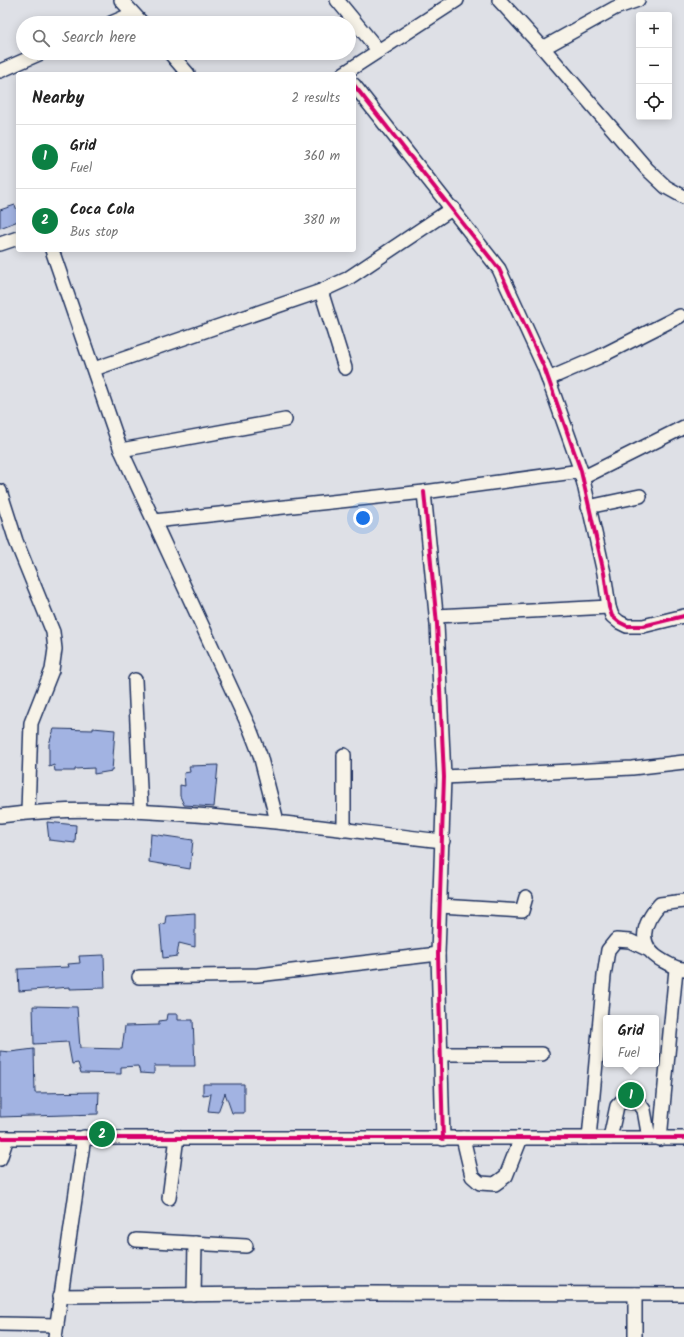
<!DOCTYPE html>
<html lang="en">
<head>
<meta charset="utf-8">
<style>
	:root { --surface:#fff; --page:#f6f6f6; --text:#222; --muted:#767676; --line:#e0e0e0; --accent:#0b8043 }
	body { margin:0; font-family:Kalam,sans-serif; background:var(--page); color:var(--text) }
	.controls { position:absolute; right:12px; top:12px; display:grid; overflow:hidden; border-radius:4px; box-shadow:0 2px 10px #0003 }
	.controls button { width:36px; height:36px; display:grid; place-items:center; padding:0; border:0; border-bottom:1px solid var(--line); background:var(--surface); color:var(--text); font:20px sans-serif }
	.you { position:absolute; left:363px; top:518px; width:14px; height:14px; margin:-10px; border:3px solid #fff; border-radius:50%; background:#1a73e8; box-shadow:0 0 0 6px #1a73e833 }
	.badge { display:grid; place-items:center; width:26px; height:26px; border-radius:50%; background:var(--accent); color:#fff; font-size:13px; font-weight:700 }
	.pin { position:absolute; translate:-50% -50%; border:2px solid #fff; box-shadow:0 1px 4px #0006 }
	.popup { position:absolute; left:603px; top:1015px; width:56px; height:52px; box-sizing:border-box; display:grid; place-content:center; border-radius:4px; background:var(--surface); filter:drop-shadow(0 1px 3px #0005); font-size:13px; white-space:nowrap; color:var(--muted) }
	.popup b { font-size:15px; color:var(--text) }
	.popup::after { content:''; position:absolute; left:50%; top:100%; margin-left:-8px; border:8px solid transparent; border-top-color:var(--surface) }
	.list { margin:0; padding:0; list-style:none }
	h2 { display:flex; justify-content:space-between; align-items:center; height:52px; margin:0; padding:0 16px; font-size:17px }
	h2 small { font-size:13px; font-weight:400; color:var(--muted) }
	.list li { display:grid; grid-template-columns:26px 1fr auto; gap:12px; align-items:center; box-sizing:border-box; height:64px; padding:0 16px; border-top:1px solid var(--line) }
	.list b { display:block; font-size:15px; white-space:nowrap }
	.list p { margin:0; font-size:13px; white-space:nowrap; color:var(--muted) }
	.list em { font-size:13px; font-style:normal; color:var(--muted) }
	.icon { flex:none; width:22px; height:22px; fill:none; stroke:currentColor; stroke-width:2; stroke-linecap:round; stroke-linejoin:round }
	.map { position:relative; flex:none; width:684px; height:1337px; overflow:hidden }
	.search { position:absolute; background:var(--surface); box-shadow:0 2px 10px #0003; left:16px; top:16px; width:340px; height:44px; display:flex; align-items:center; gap:10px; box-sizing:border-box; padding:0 14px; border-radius:22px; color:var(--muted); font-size:15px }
	.panel { position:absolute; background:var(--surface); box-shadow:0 2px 10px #0003; left:16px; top:72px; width:340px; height:180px; border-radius:4px }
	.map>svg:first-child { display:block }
</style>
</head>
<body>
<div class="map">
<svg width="684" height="1337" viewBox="0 0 684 1337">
	<rect width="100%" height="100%" fill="#dee0e6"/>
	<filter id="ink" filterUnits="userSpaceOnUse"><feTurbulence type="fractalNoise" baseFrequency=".025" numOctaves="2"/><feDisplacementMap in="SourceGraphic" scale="8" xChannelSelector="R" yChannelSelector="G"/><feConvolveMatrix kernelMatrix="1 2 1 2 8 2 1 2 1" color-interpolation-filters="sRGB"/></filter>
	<g filter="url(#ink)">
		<!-- building -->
		<g fill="#a2b3e2" stroke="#1b2f5e">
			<polygon points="15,205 18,213 18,221 0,228 0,210"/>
			<polygon points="93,728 115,730 112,771 94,774 94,768 75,769 75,771 55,771 54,765 49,767 49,744 54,729 93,730"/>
			<polygon points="218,765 214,807 184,805 180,796 180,785 185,786 184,773 190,772 189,766"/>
			<polygon points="47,822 76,825 75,843 49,840"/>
			<polygon points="151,834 193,840 190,869 149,862"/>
			<polygon points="195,913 195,947 179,943 177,956 163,958 160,925 165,923 166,915"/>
			<polygon points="104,955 105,988 70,989 70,987 19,991 18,969 69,967 68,964 80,963 79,956"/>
			<polygon points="33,1006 77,1007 80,1048 122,1049 125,1026 159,1025 159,1021 166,1020 167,1014 178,1014 178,1020 193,1020 195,1066 154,1066 154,1074 140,1073 138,1066 121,1067 121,1074 81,1073 78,1063 72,1064 68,1042 34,1044"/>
			<polygon points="34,1049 35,1093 99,1092 98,1114 0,1117 0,1051 10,1052"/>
			<polygon points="203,1084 244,1084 244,1113 232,1113 225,1093 218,1112 208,1111 211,1094 203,1095"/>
		</g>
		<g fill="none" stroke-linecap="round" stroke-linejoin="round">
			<!-- minor casing -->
			<g stroke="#1b2f5e" stroke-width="16">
				<g id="minor">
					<polyline points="121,0 142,23"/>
					<polyline points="337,0 379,51"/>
					<polyline points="499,0 543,48 647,169 666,187 684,197"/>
					<polyline points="111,23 132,14"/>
					<polyline points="543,48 615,8 638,0"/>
					<polyline points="170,53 188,74"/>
					<polyline points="0,71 41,53"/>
					<polyline points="343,74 457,0"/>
					<polyline points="354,85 499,269 544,367 581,471 604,573 609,607 612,616 619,622 627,626 643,626 684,616"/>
					<polyline points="0,244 18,238"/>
					<polyline points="52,250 121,450 250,729 260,755 277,821"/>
					<polyline points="321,291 345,368"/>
					<polyline points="94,369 321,291 347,279 453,208"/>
					<polyline points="548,379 599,357 680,316"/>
					<polyline points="121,450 285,420"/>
					<polyline points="582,478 684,427"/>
					<polyline points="0,491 16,541 53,632 55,649 52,670 31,723 28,812"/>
					<polyline points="424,492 437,624 444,777 438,954 443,1139"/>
					<polyline points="588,507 640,496"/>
					<polyline points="154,521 424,492 581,471"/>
					<polyline points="436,616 609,607"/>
					<polyline points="135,680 141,810"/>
					<polyline points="344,755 344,830"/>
					<polyline points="444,777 632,768 684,762"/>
					<path d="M0 816C65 807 131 810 196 815 279 821 360 832 443 841"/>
					<path d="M684 901 660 904C642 924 636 946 663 961 671 965 676 969 684 969"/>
					<polyline points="440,906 522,911 526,897"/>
					<polyline points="139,977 258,975 438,954"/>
					<polyline points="441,1054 542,1054"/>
					<polyline points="0,1138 684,1138"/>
					<polyline points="463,1138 472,1176 480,1183 495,1184 506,1176 521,1138"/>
					<polyline points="589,1138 604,976 608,950 616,940 630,941 647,949"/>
					<polyline points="610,1138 617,1106 622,1101 639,1103 644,1110 649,1138"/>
					<polyline points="660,1139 676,969"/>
					<polyline points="0,1159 7,1138"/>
					<polyline points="169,1198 177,1137"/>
					<polyline points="136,1240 246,1246"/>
					<polyline points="635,1294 635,1337"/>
					<polyline points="194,1295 195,1243"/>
					<polyline points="60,1296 369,1293 684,1294"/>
					<polyline points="0,1324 57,1325"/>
					<polyline points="55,1337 84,1137"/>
				</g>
			</g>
			<!-- minor -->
			<use href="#minor" stroke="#f7f3e8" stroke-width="13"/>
			<!-- cycleway casing -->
			<g stroke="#f7f3e8" stroke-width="6">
				<g id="cycleway">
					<polyline points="354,85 499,269 544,367 581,471 604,573 609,607 612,616 619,622 627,626 643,626 684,616"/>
					<polyline points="424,492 437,624 444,777 438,954 443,1139"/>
					<polyline points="0,1138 684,1138"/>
				</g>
			</g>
			<!-- cycleway -->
			<use href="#cycleway" stroke="#d6006c" stroke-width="4"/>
		</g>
	</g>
</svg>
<div class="controls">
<button>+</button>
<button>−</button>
<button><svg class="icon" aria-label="locate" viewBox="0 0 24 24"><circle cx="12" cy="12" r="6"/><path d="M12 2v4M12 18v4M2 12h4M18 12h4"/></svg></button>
</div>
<div class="you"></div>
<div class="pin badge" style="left:631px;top:1095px">1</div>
<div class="popup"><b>Grid</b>Fuel</div>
<div class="pin badge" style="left:102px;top:1134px">2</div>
<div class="search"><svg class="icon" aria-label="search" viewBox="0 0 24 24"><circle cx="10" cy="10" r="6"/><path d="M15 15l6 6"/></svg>Search here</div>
<section class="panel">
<h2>Nearby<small>2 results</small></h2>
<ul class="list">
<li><span class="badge">1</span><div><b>Grid</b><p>Fuel</p></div><em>360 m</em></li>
<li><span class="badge">2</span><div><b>Coca Cola</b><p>Bus stop</p></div><em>380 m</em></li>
</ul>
</section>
</div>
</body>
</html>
